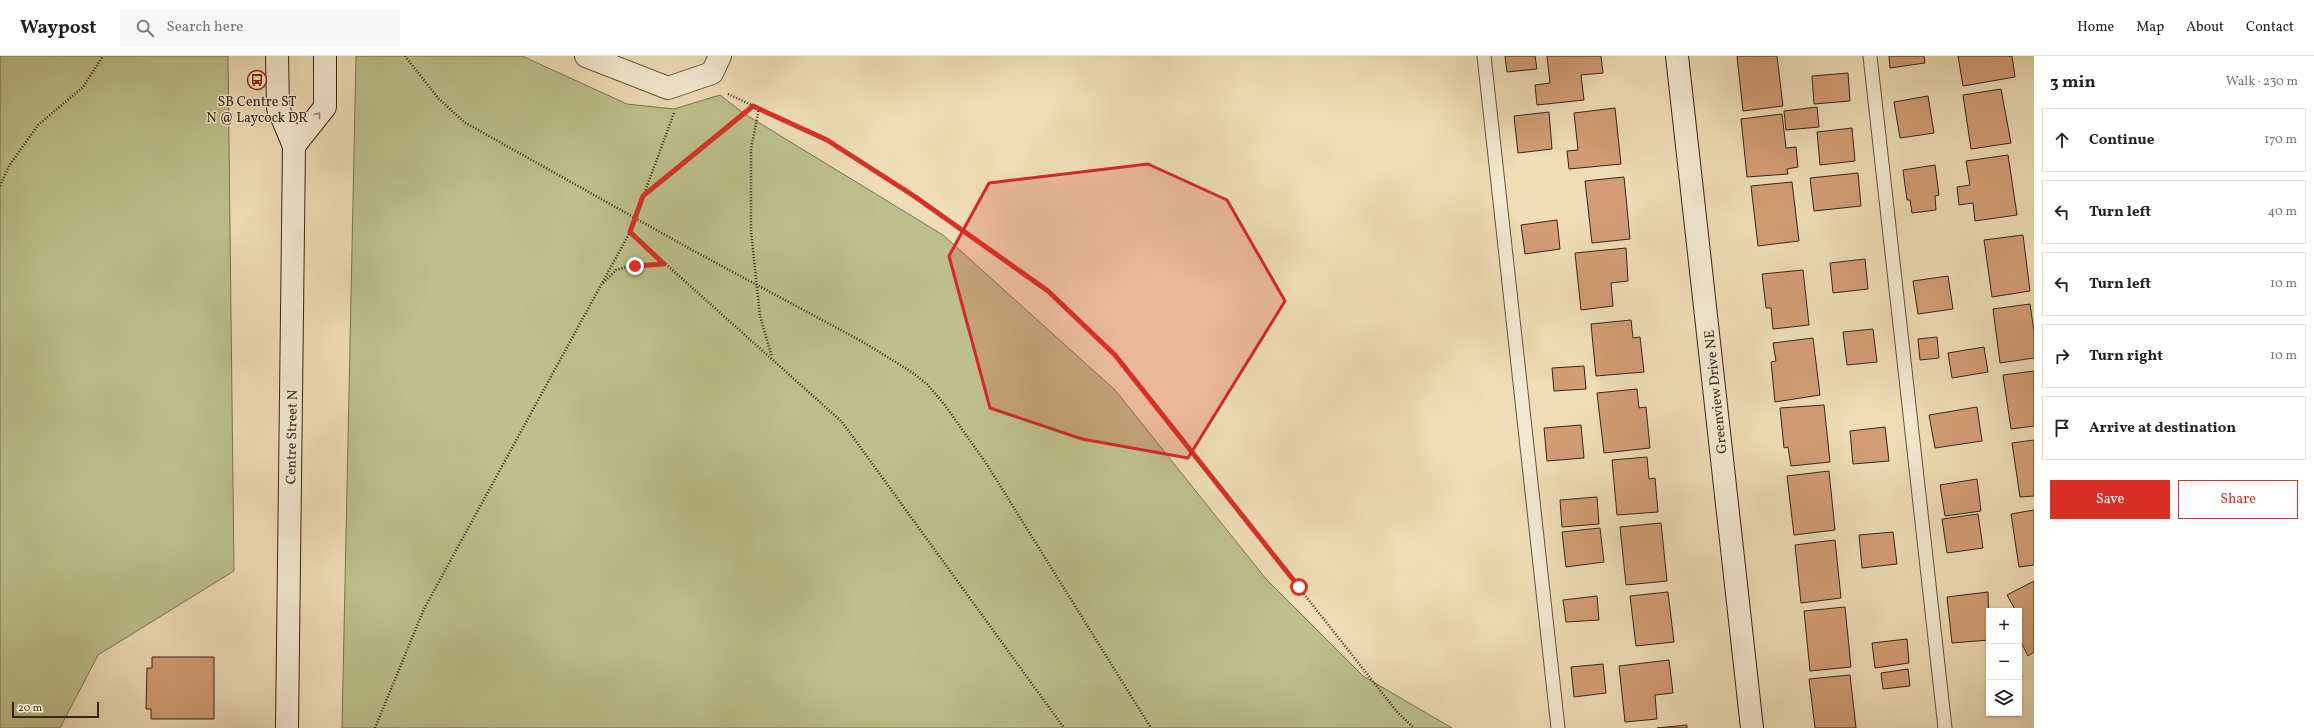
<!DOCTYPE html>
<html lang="en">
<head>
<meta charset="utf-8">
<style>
	:root { --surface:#fff; --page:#f6f6f6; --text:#202124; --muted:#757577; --line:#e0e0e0; --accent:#d93025 }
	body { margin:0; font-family:Vollkorn,serif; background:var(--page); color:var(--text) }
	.controls { position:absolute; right:12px; bottom:12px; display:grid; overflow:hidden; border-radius:0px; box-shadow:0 1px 3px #0004 }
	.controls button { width:36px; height:36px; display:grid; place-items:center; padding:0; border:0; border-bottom:1px solid var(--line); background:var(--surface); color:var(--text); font:20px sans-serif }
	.scale { position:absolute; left:12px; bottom:10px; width:87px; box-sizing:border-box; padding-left:4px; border:2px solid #372618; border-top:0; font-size:11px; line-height:14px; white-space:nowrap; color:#372618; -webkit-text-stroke:3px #f4e9d0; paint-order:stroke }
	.stop { position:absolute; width:12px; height:12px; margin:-9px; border:3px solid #d93025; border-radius:50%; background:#fff }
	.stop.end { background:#d93025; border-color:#fff; box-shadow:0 1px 4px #0008 }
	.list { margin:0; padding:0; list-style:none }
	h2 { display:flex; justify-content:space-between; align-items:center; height:52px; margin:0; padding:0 16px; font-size:17px }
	h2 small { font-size:13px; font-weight:400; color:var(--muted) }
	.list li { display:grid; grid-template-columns:26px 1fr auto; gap:12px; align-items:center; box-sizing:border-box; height:64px; margin:0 8px 8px; padding:0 8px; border:1px solid var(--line); border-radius:0px }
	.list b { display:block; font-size:15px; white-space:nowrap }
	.list em { font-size:13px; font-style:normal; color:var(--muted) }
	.actions { display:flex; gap:8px; padding:12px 16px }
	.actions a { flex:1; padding:9px 0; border:1px solid var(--accent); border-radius:0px; text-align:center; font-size:14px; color:var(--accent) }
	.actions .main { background:var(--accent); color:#fff }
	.icon { flex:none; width:22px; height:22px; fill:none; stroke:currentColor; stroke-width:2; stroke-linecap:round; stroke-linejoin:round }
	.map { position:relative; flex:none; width:2034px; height:672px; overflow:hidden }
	header { display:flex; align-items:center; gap:24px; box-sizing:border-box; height:56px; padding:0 20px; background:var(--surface); border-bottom:1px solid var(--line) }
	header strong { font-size:19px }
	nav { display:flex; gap:22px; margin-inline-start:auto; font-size:14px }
	.search { width:280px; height:36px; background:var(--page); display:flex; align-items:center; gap:10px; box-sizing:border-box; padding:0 14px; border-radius:0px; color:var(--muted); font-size:15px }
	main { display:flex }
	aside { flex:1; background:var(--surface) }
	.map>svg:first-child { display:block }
</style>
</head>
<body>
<header>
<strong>Waypost</strong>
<div class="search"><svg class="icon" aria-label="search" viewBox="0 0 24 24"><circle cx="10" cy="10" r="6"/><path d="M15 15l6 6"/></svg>Search here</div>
<nav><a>Home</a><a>Map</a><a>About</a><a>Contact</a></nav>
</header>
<main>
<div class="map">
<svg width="2034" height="672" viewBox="0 0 2034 672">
	<rect width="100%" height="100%" fill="#eeddb6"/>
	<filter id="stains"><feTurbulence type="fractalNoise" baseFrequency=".005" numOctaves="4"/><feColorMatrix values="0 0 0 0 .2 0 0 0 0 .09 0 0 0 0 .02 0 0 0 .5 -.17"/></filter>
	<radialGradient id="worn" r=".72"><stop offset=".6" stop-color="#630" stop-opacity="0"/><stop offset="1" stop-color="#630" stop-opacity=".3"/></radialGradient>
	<!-- green -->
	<g fill="#bdc08b" stroke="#7a7352">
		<polygon points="0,0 228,0 234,515 98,599 60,672 0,672"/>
		<polygon points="356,0 522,0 627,48 674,53 720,39 743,57 943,179 1115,334 1266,523 1363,620 1452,672 342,672"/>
	</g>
	<!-- building -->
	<g fill="#d49d75" stroke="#372618">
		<polygon points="1505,0 1535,0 1537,13 1507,16"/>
		<polygon points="1547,0 1601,0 1603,17 1581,19 1584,44 1537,49 1535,29 1550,27"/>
		<polygon points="1737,0 1777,0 1783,50 1743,55"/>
		<polygon points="1889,0 1924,0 1925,7 1890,12"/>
		<polygon points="1958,0 2012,0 2015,21 1963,30"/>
		<polygon points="1848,17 1850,45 1814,48 1812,20"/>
		<polygon points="2001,33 2011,87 1971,93 1963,39"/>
		<polygon points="1928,40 1934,77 1900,82 1894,46"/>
		<polygon points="1817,51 1819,71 1786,74 1784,55"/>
		<polygon points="1615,52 1621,108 1569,113 1567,95 1578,94 1574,57"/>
		<polygon points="1549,56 1552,93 1518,97 1514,60"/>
		<polygon points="1782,58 1786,92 1796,91 1798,111 1787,113 1788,118 1747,121 1741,63"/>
		<polygon points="1852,72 1855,105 1820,109 1817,76"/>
		<polygon points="2008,99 2017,159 1975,165 1973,147 1959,149 1957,131 1970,129 1966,105"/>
		<polygon points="1935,109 1939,139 1935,140 1936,154 1912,157 1910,144 1907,144 1903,114"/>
		<polygon points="1858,117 1861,150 1814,155 1810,122"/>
		<polygon points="1624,121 1630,183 1592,187 1585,125"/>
		<polygon points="1792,126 1799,185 1758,190 1751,130"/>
		<polygon points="1557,164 1560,193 1525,198 1521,169"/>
		<polygon points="2023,179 2030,235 1992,241 1984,184"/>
		<polygon points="1626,192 1628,225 1611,227 1613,250 1581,254 1575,197"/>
		<polygon points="1865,203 1868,233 1833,237 1830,207"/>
		<polygon points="1803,214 1809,269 1773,273 1771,252 1766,252 1762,218"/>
		<polygon points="1948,220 1953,253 1918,258 1913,225"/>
		<polygon points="2030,248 2034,276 2034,302 2000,307 1993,253"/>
		<polygon points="1631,264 1633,282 1640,281 1644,316 1596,320 1591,268"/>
		<polygon points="1873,273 1877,306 1847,309 1843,276"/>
		<polygon points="1937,281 1939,302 1920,304 1918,283"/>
		<polygon points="1813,282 1820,339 1775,346 1771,306 1776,305 1773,287"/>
		<polygon points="1984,291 1988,316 1952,322 1948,297"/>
		<polygon points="1584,310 1586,333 1554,335 1552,312"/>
		<polygon points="2034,315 2034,370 2011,373 2003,319"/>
		<polygon points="1637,333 1639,352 1646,351 1650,392 1604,397 1597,337"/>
		<polygon points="1824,349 1830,406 1791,410 1788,391 1784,392 1780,352"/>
		<polygon points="1977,351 1982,385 1935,392 1929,359"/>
		<polygon points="1581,369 1584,402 1547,405 1544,372"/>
		<polygon points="1885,371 1889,405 1853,408 1850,375"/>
		<polygon points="2034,384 2034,440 2020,441 2012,387"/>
		<polygon points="1647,401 1649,423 1655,422 1658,456 1617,459 1612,404"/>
		<polygon points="1829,415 1835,474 1794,479 1787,420"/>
		<polygon points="1977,423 1981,455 1945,460 1940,429"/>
		<polygon points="1597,441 1599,468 1562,471 1560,444"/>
		<polygon points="2034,454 2034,509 2019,511 2011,458"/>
		<polygon points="1978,458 1983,492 1947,497 1942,463"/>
		<polygon points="1661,467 1667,525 1626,529 1620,471"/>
		<polygon points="1600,472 1604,506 1566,511 1562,476"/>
		<polygon points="1893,476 1897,508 1862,512 1859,479"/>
		<polygon points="1835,484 1841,542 1801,547 1795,489"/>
		<polygon points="2034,525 2034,596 2028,600 2019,582 2019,567 2022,565 2019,555 2016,555 2007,539"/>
		<polygon points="1668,536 1674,586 1636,590 1630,540"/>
		<polygon points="1988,536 1989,584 1952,587 1947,541"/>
		<polygon points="1597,540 1599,564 1566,566 1563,544"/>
		<polygon points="1845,551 1851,611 1810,615 1804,555"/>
		<polygon points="1907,583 1909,607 1875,612 1872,587"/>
		<polygon points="152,601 214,601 214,663 151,663 151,653 146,653 147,612 152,612"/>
		<polygon points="1669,604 1673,637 1655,639 1657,663 1625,666 1619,610"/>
		<polygon points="1603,608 1606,637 1574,641 1571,611"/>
		<polygon points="1908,613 1910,630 1883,633 1881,617"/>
		<polygon points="1850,619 1856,672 1815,672 1809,623"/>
		<polygon points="1687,669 1687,672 1657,672"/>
	</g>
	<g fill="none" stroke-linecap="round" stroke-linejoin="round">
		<!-- lane casing -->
		<g stroke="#655440" stroke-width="15">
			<g id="lane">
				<polyline points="1484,0 1558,672"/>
				<polyline points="1870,0 1945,672"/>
			</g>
		</g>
		<!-- street casing -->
		<g stroke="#655440" stroke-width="24">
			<polyline id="street" points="586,0 668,32 712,17 720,0"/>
		</g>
		<!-- secondary casing -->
		<g stroke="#372618" stroke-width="24">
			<g id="secondary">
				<polyline points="277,0 278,52 294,90 287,672"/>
				<polyline points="1677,0 1752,672"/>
				<polyline points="294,90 325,51 325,0"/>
			</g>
		</g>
		<!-- path -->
		<g stroke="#372618" stroke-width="2.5" stroke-dasharray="1 2" stroke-linecap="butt">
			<polyline points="405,0 438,42 464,66 692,194 863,286 910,315 927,328 944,348 986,407 1151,672"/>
			<polyline points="728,38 827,84 913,140 1048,235 1115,299 1398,657 1414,672"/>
			<polyline points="759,52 751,93 751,175 760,260 772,301"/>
			<polyline points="0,130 9,110 38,69 83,31 103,0"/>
			<polyline points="643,140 753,50"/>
			<polyline points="630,176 842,366 1064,672"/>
			<polyline points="603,227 616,214 635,209 664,209"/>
			<polyline points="375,672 424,553 630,176 674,57"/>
		</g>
		<!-- lane -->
		<use href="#lane" stroke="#f4e9d0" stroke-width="13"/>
		<!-- street -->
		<use href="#street" stroke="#f4e9d0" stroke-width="22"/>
		<!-- secondary -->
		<use href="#secondary" stroke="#f4e9d0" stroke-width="22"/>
	</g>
	<!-- one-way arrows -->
	<defs><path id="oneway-chevron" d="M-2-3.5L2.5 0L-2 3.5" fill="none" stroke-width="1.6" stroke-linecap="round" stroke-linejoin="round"/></defs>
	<use stroke="#968874" href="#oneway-chevron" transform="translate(318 59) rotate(-52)"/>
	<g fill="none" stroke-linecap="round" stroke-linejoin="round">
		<!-- route -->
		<polyline stroke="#d93025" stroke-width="5" points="635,210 664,208 630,176 643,140 753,50 827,84 914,140 1048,235 1115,299 1299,531"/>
	</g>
	<!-- marked area -->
	<path fill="#d62828" fill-opacity="0.2" stroke="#d62828" stroke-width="3" stroke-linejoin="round" d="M1148 108 1227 144 1285 245 1188 402 1082 383 990 352 949 200 989 127Z"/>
	<!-- icons -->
	<defs>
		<g id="bus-ring" transform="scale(1)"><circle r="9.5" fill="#f4e9d0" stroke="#8f2418" stroke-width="1.5"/><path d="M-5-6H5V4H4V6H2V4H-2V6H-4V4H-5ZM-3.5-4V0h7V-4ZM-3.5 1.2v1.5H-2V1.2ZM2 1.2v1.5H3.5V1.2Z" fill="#8f2418"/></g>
	</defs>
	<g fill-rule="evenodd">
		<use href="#bus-ring" x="257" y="24"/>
	</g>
	<g text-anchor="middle" stroke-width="3" stroke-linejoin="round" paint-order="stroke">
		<!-- poi labels -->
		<g font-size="14" fill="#372618" stroke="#f4e9d0">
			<text x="257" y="50">SB Centre ST<tspan x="257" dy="16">N @ Laycock DR</tspan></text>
		</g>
		<!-- street labels -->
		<g font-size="14" fill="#372618" stroke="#f4e9d0">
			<text transform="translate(1715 336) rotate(-96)" y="5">Greenview Drive NE</text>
			<text transform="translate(291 381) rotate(-89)" y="5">Centre Street N</text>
		</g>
	</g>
	<rect width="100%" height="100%" filter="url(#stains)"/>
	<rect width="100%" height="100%" fill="url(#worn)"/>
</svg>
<div class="controls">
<button>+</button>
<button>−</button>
<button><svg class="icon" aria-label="layers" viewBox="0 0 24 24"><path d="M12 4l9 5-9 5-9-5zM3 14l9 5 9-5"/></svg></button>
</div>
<div class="scale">20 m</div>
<div class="stop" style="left:1299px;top:531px"></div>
<div class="stop end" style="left:635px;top:210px"></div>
</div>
<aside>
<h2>3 min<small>Walk · 230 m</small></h2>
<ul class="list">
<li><svg class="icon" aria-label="ahead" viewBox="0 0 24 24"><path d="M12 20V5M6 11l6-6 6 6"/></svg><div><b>Continue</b></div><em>170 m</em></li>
<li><svg class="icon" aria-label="left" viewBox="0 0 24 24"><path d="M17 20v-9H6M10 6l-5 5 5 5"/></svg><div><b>Turn left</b></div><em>40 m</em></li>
<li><svg class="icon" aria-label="left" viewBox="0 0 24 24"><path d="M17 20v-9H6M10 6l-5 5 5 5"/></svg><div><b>Turn left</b></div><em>10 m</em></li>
<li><svg class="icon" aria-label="right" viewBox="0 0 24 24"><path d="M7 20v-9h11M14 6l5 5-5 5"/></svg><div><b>Turn right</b></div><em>10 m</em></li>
<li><svg class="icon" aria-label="arrive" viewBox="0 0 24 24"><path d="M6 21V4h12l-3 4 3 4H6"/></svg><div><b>Arrive at destination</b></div></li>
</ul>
<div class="actions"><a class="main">Save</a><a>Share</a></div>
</aside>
</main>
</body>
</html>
